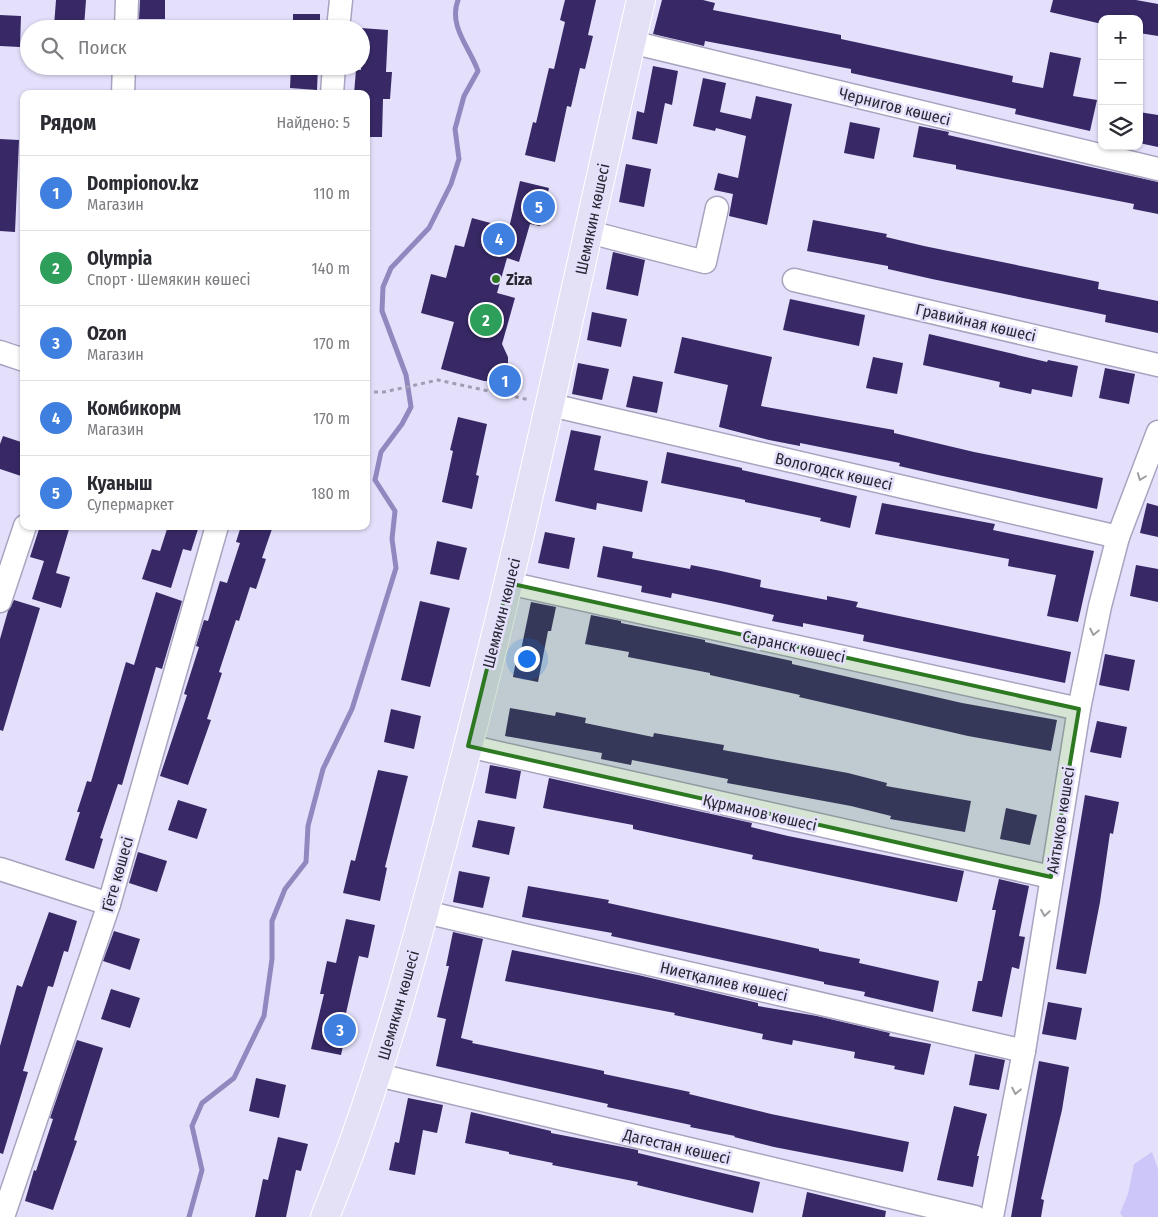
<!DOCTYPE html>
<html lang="ru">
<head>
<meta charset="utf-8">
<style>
	:root { --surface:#fff; --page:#f7f7f7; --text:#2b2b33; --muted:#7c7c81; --line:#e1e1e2; --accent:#ea580c }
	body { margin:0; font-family:"Fira Sans Condensed",sans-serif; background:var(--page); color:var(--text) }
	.controls { position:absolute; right:15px; top:15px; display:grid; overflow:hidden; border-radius:10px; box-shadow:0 1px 4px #0004 }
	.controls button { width:45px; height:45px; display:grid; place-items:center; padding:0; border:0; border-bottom:1px solid var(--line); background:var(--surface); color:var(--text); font:25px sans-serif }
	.you { position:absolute; left:526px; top:658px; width:18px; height:18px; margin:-12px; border:4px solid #fff; border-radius:50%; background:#1a73e8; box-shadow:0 0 0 8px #1a73e833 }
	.badge { display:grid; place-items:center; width:32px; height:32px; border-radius:50%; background:var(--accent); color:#fff; font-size:16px; font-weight:700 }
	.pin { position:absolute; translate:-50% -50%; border:2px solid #fff; box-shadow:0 1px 5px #0006 }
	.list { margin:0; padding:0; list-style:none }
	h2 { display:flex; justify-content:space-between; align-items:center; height:65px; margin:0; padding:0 20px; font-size:21px }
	h2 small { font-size:16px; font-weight:400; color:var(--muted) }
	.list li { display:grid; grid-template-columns:32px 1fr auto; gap:15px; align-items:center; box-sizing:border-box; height:75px; padding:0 20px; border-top:1px solid var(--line) }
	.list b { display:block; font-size:19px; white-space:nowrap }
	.list p { margin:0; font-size:16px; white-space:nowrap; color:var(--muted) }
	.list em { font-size:16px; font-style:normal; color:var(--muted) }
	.icon { flex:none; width:28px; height:28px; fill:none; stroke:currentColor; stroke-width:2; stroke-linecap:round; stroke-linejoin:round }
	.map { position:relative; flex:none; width:1158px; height:1217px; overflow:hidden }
	.search { position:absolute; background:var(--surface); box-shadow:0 1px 4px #0004; left:20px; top:20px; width:350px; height:55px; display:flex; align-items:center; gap:12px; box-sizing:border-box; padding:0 18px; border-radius:28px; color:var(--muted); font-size:19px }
	.panel { position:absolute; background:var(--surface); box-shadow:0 1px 4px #0004; left:20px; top:90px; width:350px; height:440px; border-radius:10px }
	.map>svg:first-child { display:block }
</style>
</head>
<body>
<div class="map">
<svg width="1158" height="1217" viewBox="0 0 1158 1217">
	<rect width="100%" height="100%" fill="#e4e0fc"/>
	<!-- green -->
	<polygon fill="#cdc6f8" points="1152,1152 1158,1169 1158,1217 1123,1217 1120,1213 1128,1194 1134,1164"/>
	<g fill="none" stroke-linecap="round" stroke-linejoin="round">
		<!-- stream -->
		<path stroke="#9188bf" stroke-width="5" d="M189 1217 202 1170 192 1126 202 1103 234 1078 264 1016 272 959V921L285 889 306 862 308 826 323 769 352 709 396 568 392 539 395 511 375 480 381 452 402 424 411 407 406 375 382 311 383 287 391 268 429 228 451 184 459 159 455 129 464 96 478 71C470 48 448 26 458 0"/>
	</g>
	<!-- building -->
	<g fill="#382966">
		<polygon points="56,0 86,0 84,27 54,26"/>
		<polygon points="140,0 165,0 165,19 139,19"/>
		<polygon points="565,0 596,0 588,35 593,36 585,69 580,68 571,107 567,106 555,162 525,155 533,122 536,123 549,68 554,69 565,22 560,20"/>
		<polygon points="662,0 703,0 715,3 713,10 841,35 841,39 1013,76 1012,82 1043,88 1050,52 1081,58 1073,96 1097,100 1090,131 1015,114 1016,109 851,73 851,69 705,41 704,46 653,34"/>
		<polygon points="1053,0 1136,0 1158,4 1158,36 1139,33 1139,19 1102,19 1102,24 1050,12"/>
		<rect x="293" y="14" width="27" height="15"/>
		<polygon points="0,15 21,16 20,47 0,46"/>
		<polygon points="361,28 388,30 386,72 392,72 390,99 383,99 382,137 366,137 366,94 354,94 356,70 361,70"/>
		<polygon points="291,66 318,66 317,90 290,88"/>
		<polygon points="653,66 678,71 672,105 665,103 657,144 632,139 637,111 644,113"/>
		<polygon points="703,78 726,83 720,112 751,119 756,96 792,104 767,225 729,216 733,194 714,190 718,173 738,178 746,136 716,128 715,131 693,126"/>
		<polygon points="1139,112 1158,115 1158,147 1139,143"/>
		<polygon points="850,122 880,128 874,159 844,153"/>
		<polygon points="919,126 949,132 948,135 1158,182 1158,214 1133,209 1134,204 956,169 956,165 913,157"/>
		<polygon points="0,139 19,140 15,232 0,231"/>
		<polygon points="626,164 651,169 644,207 619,202"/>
		<polygon points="520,181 549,188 540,226 530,224 519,262 507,258 497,293 515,298 502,344 508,357 508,368 503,378 494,381 484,381 441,369 454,322 421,313 431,274 446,278 455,245 464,247 472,218 509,228"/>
		<polygon points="813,220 887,234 886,237 924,246 1099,282 1098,289 1158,301 1158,333 1105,322 1106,315 932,279 888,269 888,266 807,251"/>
		<polygon points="613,252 645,260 638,296 606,289"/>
		<polygon points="790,299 865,315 859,346 783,330"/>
		<polygon points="592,312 627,319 621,347 587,340"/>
		<polygon points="929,334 1047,362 1048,360 1078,366 1072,397 1032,389 1031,394 999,387 1000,382 923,365"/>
		<polygon points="682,337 772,357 761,406 894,430 894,433 974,452 1103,478 1097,509 938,475 899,466 900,463 800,443 800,446 769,440 719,427 728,385 674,373"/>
		<polygon points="873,357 903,363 897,394 866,388"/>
		<polygon points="578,363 609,369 602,400 572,394"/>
		<polygon points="1105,368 1135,374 1129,404 1099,398"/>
		<polygon points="633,376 663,382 657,413 626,407"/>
		<polygon points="458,417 487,424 476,475 479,476 472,509 442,502 453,451 450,450"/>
		<polygon points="571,430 601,436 594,470 648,481 642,512 597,503 596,510 555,501"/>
		<polygon points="3,436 24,443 24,468 21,476 0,469 0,444"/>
		<polygon points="667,452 742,468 742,470 857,496 850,528 820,521 821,518 745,502 745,500 661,483"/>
		<polygon points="882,503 995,524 993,530 1094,551 1078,622 1047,616 1056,575 1008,566 1009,559 875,534"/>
		<polygon points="1147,503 1158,506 1158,537 1140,533"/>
		<polygon points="40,526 70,526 56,573 70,577 61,608 32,599 44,561 30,557"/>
		<polygon points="168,526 199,526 191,551 183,549 171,588 142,579 152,549 160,551"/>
		<polygon points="241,526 273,526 262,558 266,559 256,589 250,587 239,621 236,620 219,672 222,673 207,719 211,720 188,785 160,776 187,695 184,694 199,647 196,646 204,620 208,621 220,581 227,583 240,543 236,542"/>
		<polygon points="545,532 575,538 569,569 538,563"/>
		<polygon points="437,541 467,548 459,580 430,574"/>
		<polygon points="603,546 633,552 632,558 690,569 691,565 721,571 761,580 760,587 827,600 827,596 858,602 856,607 1071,652 1065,683 863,641 864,635 803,623 803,627 772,621 774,615 725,604 672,593 671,598 641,592 642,586 597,577"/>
		<polygon points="1136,565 1158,569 1158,602 1130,596"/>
		<polygon points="156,592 182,601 162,669 156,667 122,785 118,784 100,838 103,839 94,869 65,860 80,812 77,812 87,781 91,782 126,662 134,665"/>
		<polygon points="14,600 40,608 3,731 0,730 0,639 8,611"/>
		<polygon points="420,601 450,608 430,687 401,680"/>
		<polygon points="531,602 556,607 551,631 548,631 538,682 513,677 518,650 521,650"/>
		<polygon points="591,615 621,621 621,623 705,640 705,642 792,661 792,664 962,703 1057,720 1051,751 968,736 799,697 800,695 710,675 710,673 628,657 629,652 585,644"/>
		<polygon points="1105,654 1135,660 1129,691 1099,685"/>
		<polygon points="510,708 555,716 556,712 586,718 585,723 653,737 654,733 724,745 723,750 848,773 887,783 886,786 971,801 965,832 890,819 891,816 851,806 727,783 728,779 632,760 631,765 601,759 602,753 505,736"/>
		<polygon points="391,709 421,716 414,749 384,742"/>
		<polygon points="1097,721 1127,727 1121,758 1090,752"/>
		<polygon points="490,765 521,771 516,799 485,793"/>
		<polygon points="378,770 408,776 385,867 387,868 380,901 343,893 351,860 355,861"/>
		<polygon points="549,778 752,823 751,827 788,836 964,871 957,902 752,859 753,855 633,829 633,825 543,808"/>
		<polygon points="1085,795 1119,802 1113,834 1110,833 1100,902 1086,974 1056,969"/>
		<polygon points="178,800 207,809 197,839 168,830"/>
		<polygon points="1006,808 1037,815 1030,845 1000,839"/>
		<polygon points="478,820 515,827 509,855 472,847"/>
		<polygon points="138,852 167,861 157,892 129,883"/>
		<polygon points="459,871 490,877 483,908 453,902"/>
		<polygon points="999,879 1029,886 1019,936 1025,937 1019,969 1012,967 1002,1017 972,1011 978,981 982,981 996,910 992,910"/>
		<polygon points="528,886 609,900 608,903 819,949 819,951 860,959 859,963 939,981 933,1012 864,996 865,992 824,984 824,982 611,936 612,933 522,917"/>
		<polygon points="49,912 77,921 68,952 64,951 53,987 48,986 23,1071 28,1072 3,1154 0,1153 0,1046 17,985 22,987"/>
		<polygon points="346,919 375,925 368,958 359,956 344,1022 348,1023 341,1055 311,1049 324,994 320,994 327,961 336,963"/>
		<polygon points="114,931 140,939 130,970 103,961"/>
		<polygon points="453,932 483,939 461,1038 473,1041 472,1043 604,1071 604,1074 690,1092 689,1094 771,1114 909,1142 903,1172 774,1147 734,1137 735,1136 690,1127 691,1125 607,1107 608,1104 436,1066 446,1019 437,1017 449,966 446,966"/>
		<polygon points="512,950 638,975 758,1003 758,1006 817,1016 890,1033 889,1036 931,1044 924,1075 894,1069 895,1066 854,1058 855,1052 793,1040 792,1045 762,1039 763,1034 674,1015 675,1013 505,981"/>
		<polygon points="111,989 140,998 130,1028 101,1019"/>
		<polygon points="1048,1002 1082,1008 1076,1040 1042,1034"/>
		<polygon points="77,1040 103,1048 74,1140 77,1141 53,1210 25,1201 34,1170 36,1171 53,1119 50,1118"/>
		<polygon points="975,1054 1005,1060 999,1090 969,1085"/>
		<polygon points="1039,1061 1069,1067 1062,1110 1041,1199 1044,1200 1041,1217 1011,1217"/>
		<polygon points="256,1078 286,1085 279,1118 249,1111"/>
		<polygon points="408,1098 443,1105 437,1133 423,1130 415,1175 389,1170 395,1142 399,1143"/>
		<polygon points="954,1106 987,1114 977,1156 979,1156 973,1187 937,1180"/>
		<polygon points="471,1112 551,1131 551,1133 638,1150 638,1153 760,1182 753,1213 637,1185 638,1182 552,1165 553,1163 509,1154 509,1152 465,1143"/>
		<polygon points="278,1137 308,1144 301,1171 296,1170 286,1217 255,1217 263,1179 268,1180"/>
		<polygon points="807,1192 886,1211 885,1217 802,1217"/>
	</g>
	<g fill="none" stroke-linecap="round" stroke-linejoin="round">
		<!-- minor casing -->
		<g stroke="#a8a4bf" stroke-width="25">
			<g id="minor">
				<polyline points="126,29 127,0"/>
				<polyline points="338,29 341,0"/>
				<polyline points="631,42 1158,169"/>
				<polyline points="123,94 124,66"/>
				<polyline points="332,94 334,66"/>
				<polyline points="589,232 705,262 717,208"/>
				<polyline points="794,280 1158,365"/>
				<polyline points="0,352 24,360"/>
				<polyline points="551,405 1118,537"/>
				<polyline points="508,583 1079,709"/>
				<polyline points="0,601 25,526"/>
				<polyline points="468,746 1051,877"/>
				<polyline points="0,869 109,904"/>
				<polyline points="425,912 1024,1051"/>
				<polyline points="378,1075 975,1217"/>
				<polyline points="3,1217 109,904 217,526"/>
				<polyline points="992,1217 1024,1051 1079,709 1100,606 1118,537 1158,432"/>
			</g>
		</g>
		<!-- major casing -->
		<g stroke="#fff" stroke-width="30">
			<path id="major" d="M325 1217C380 1082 417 941 454 800 524 535 579 267 641 0"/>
		</g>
		<!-- path -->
		<polyline stroke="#a19db3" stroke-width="3" stroke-dasharray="4 4" stroke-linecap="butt" points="366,392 384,392 438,380 530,400"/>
		<!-- minor -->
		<use href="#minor" stroke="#fff" stroke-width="22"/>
		<!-- major -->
		<use href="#major" stroke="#e4e1f7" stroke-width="28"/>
	</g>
	<!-- one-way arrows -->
	<defs><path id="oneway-chevron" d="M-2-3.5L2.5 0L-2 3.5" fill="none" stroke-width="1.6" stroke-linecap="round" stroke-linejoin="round" transform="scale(1.25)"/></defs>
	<g stroke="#9f9ea3">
		<use href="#oneway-chevron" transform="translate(1141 477) rotate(111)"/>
		<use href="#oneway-chevron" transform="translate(1094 632) rotate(102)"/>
		<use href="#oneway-chevron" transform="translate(1045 913) rotate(99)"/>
		<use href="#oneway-chevron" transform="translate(1016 1091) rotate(101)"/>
	</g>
	<!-- marked area -->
	<path fill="#2c7922" fill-opacity="0.2" stroke="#2c7922" stroke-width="4" stroke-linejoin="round" d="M508 583 1079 709 1051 877 468 746Z"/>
	<!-- markers -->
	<circle fill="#2c7922" stroke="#e4e0fc" stroke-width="2" cx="496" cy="279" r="5"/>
	<g text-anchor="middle" stroke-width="5" stroke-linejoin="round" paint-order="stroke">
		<!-- street labels -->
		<g font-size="16" fill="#292732" stroke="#e4e0fc">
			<text transform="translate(895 106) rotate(14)" y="6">Чернигов көшесі</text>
			<text transform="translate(592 219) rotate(-78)" y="6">Шемякин көшесі</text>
			<text transform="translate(976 322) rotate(13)" y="6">Гравийная көшесі</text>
			<text transform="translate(834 471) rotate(13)" y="6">Вологодск көшесі</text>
			<text transform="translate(501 613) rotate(-76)" y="6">Шемякин көшесі</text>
			<text transform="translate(794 646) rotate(12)" y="6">Саранск көшесі</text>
			<text transform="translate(760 812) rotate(13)" y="6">Құрманов көшесі</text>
			<text transform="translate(1060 820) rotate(-81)" y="6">Айтықов көшесі</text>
			<text transform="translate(117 874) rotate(-74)" y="6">Гёте көшесі</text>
			<text transform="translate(724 981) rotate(13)" y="6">Ниетқалиев көшесі</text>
			<text transform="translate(398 1005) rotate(-74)" y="6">Шемякин көшесі</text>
			<text transform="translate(677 1146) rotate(13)" y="6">Дагестан көшесі</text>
		</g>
		<!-- poi labels -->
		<g font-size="16" font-weight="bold" fill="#292732" stroke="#e4e0fc" text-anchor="start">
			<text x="506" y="285">Ziza</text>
		</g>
	</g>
</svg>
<div class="controls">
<button>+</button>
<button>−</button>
<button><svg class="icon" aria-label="layers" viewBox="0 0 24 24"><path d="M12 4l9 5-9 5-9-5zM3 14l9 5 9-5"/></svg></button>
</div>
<div class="you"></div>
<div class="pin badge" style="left:505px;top:381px;background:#3f7fe0">1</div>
<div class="pin badge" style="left:486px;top:320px;background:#2e9e5b">2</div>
<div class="pin badge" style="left:340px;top:1030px;background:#3f7fe0">3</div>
<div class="pin badge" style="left:499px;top:239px;background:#3f7fe0">4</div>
<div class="pin badge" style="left:539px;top:207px;background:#3f7fe0">5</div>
<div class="search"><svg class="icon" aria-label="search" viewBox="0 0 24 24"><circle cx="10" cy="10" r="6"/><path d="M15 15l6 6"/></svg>Поиск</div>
<section class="panel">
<h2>Рядом<small>Найдено: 5</small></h2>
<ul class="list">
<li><span class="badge" style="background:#3f7fe0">1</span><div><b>Dompionov.kz</b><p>Магазин</p></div><em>110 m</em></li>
<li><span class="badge" style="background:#2e9e5b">2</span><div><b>Olympia</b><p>Спорт · Шемякин көшесі</p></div><em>140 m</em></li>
<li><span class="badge" style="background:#3f7fe0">3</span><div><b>Ozon</b><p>Магазин</p></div><em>170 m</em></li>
<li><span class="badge" style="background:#3f7fe0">4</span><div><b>Комбикорм</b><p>Магазин</p></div><em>170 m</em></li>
<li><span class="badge" style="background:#3f7fe0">5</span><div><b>Куаныш</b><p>Супермаркет</p></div><em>180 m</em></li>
</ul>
</section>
</div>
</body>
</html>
